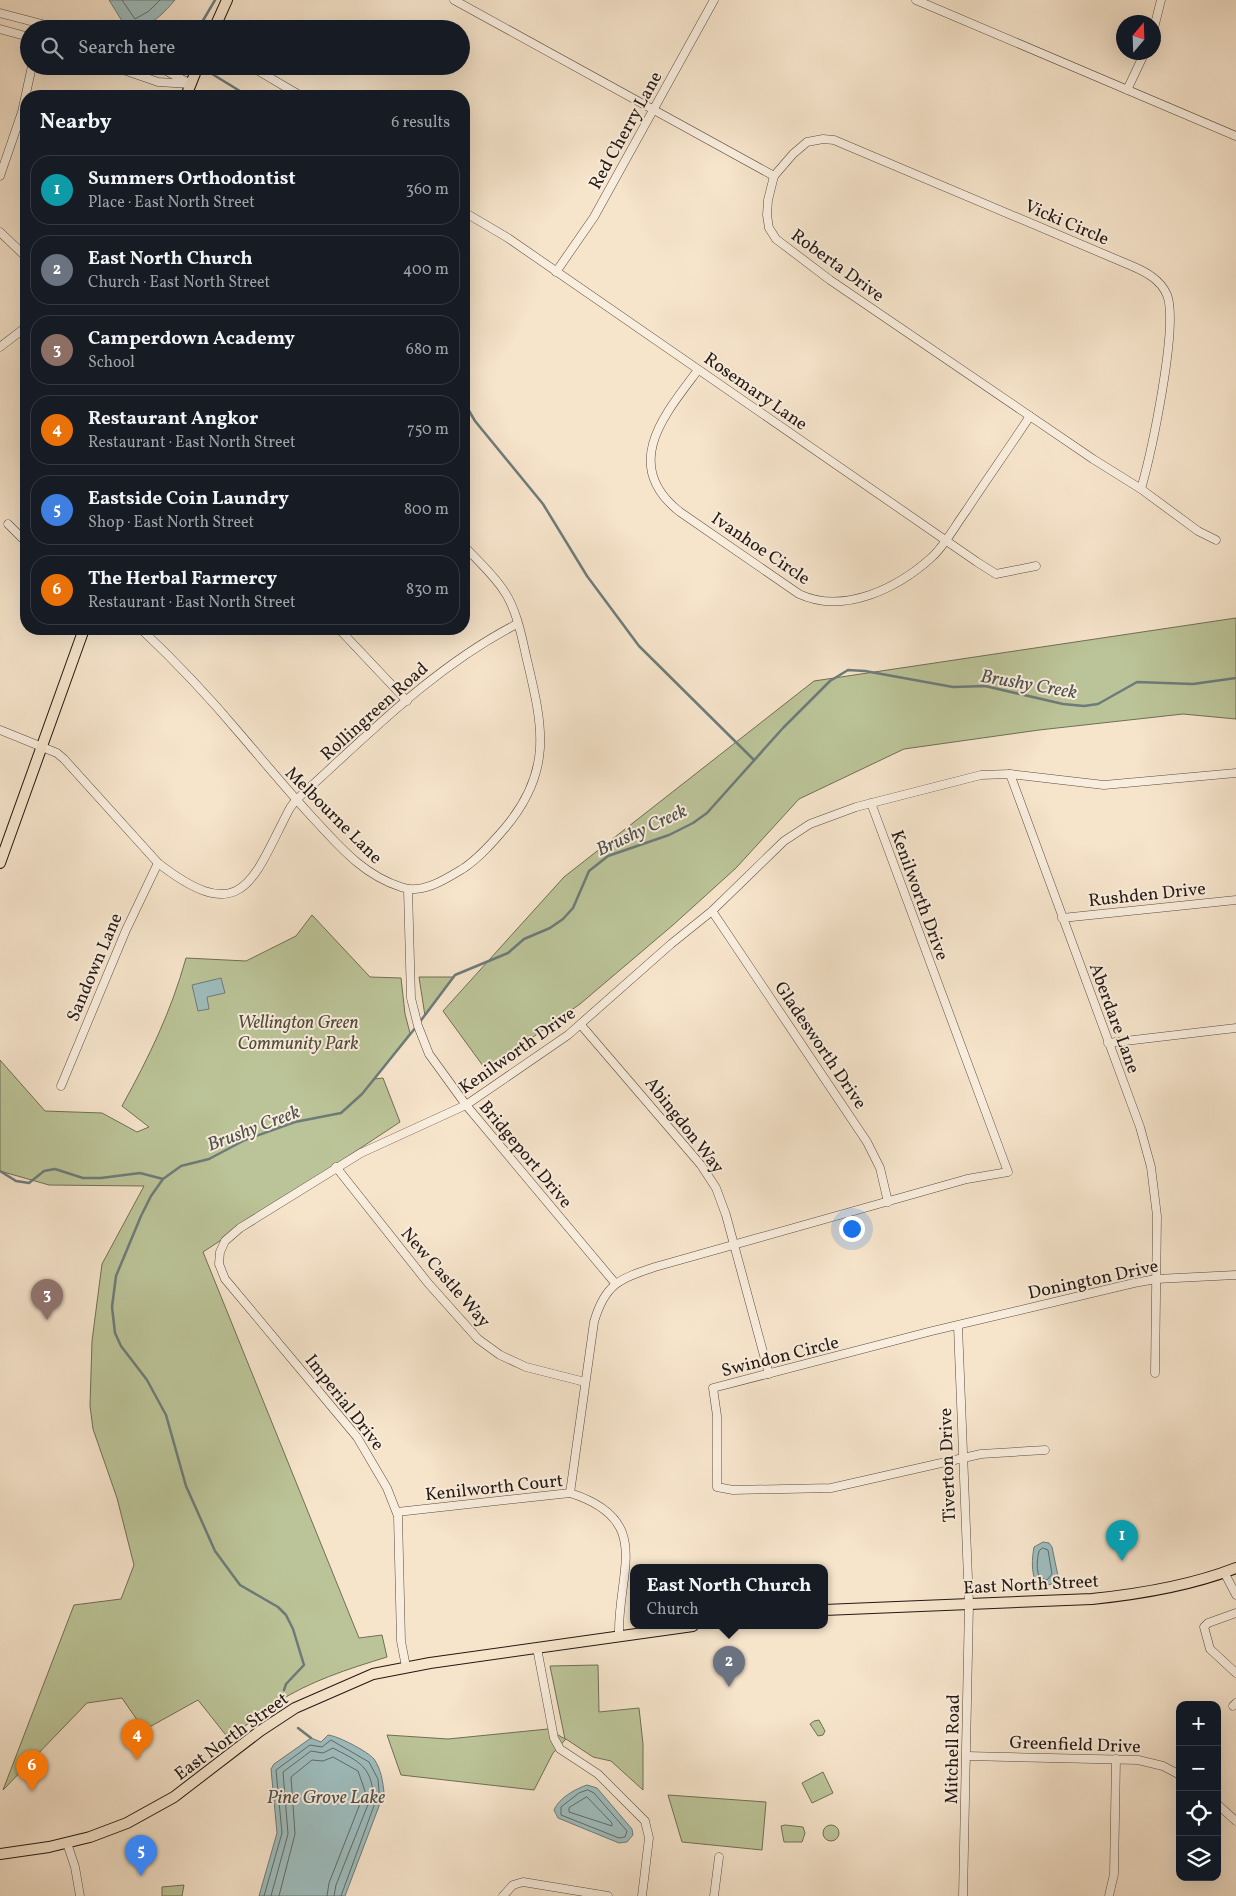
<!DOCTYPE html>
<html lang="en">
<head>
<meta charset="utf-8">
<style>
	:root { --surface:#171b24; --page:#20242c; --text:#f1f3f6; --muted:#9ea1a6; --line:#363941; --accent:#0f766e }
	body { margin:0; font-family:Vollkorn,serif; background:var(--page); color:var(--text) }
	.controls { position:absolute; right:15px; bottom:15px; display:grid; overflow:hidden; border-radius:10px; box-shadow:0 5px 20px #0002 }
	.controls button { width:45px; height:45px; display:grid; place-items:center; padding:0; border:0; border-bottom:1px solid var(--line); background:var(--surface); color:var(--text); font:25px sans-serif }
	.compass { position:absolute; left:1116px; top:15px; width:45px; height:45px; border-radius:50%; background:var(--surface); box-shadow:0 5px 20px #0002; rotate:19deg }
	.you { position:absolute; left:851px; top:1228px; width:18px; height:18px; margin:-12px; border:4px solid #fff; border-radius:50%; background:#1a73e8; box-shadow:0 0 0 8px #1a73e833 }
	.badge { display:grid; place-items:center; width:32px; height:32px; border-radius:50%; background:var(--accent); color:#fff; font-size:16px; font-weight:700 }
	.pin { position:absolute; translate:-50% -41px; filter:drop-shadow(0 1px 2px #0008) }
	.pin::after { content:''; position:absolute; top:26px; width:18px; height:15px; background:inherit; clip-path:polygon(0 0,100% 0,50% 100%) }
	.popup { position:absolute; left:630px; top:1564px; width:198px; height:65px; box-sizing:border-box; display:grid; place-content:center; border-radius:10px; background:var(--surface); filter:drop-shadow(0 1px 4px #0005); font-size:16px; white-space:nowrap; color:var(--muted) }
	.popup b { font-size:19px; color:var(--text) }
	.popup::after { content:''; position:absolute; left:50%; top:100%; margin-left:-10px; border:10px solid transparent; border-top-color:var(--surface) }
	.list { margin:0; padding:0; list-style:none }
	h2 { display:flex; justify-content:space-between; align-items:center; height:65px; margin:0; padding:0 20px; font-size:21px }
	h2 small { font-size:16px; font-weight:400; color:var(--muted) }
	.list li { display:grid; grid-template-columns:32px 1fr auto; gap:15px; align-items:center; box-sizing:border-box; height:70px; margin:0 10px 10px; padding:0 10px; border:1px solid var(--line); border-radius:20px }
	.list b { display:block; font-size:19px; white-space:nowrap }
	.list p { margin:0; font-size:16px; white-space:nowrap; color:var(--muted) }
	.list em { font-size:16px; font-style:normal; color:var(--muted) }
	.icon { flex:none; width:28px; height:28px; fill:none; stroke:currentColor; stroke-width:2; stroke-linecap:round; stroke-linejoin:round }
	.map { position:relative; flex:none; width:1236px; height:1896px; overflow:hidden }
	.search { position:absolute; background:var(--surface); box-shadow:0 5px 20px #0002; left:20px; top:20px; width:450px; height:55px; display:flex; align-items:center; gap:12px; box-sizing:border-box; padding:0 18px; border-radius:28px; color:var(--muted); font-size:19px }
	.panel { position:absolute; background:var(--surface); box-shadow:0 5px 20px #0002; left:20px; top:90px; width:450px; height:545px; border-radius:20px }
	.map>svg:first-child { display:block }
</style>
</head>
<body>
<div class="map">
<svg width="1236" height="1896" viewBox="0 0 1236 1896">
	<rect width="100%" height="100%" fill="#f6e4cb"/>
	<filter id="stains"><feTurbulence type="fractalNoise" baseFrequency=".004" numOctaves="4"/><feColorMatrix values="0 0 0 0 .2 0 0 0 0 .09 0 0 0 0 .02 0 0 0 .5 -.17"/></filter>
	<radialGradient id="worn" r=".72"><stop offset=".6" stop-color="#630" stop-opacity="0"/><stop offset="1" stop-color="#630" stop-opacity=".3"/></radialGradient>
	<!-- green -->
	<g fill="#bbc498" stroke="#706e56">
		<polygon points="1236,618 1236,719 1183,714 1039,730 904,749 799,799 736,868 673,925 580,1004 486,1070 443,1011 564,877 814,681"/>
		<path d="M312 915 370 977 401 978 405 1014 410 1033 374 1079 383 1078 400 1122 203 1252 359 1638 382 1635 387 1657C348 1669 310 1681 276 1703 259 1714 244 1727 229 1739L198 1700 144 1730 122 1698 87 1703 3 1790 74 1605 121 1599 134 1565 117 1498 93 1429 90 1406 92 1341 102 1264 144 1186 49 1185 0 1171V1060L45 1111 102 1113 137 1132 149 1127 122 1106C149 1057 171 1012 186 958L246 961 296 936Z"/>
		<polygon points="419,977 454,977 425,1016"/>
		<polygon points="598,1665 599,1712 639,1708 643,1744 643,1790 611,1761 593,1757 566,1739 553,1753 534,1790 401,1775 387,1735 448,1739 548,1729 565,1739 550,1666"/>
		<polygon points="819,1720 825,1731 823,1735 818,1736 810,1724 814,1721"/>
		<polygon points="823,1772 833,1793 812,1803 802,1783"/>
		<polygon points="668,1795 766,1802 762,1850 682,1842"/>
		<polygon points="785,1825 803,1827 805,1833 802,1842 784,1842 781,1826"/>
		<circle cx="831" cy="1833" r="8"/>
		<polygon points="184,1885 182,1896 162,1896 162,1887"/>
	</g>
	<!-- water -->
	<g fill="#9ebdbe" stroke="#6d7b7a">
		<path d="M109 0H175C161 16 149 29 127 29Z"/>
		<polygon points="221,978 225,993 207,997 209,1009 198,1011 192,985"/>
		<path d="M1043 1542 1049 1543 1052 1547 1058 1576 1053 1584 1046 1585 1036 1583C1031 1571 1032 1559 1034 1547Z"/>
		<path d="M328 1735C338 1736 367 1751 374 1759 381 1769 383 1782 384 1793L345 1896H259L277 1833 271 1769 274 1764 311 1738 321 1742Z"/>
		<path d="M587 1785 597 1788 632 1829 633 1835 627 1842 619 1843 558 1818 554 1810C559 1798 575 1789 587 1785Z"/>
	</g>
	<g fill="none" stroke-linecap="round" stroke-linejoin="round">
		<!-- shore -->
		<g stroke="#616b68" stroke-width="1">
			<polyline points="122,0 135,19 149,11 160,0"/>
			<path d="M1043 1548 1048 1550 1052 1574 1047 1580 1040 1578C1036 1571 1037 1559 1039 1551Z"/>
			<polygon points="588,1790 594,1793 627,1831 625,1837 619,1838 561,1815 561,1807 579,1793"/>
			<polygon points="587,1797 612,1823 612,1826 569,1812 569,1808"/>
			<polyline points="264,1896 282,1833 276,1770 310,1745 322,1747 331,1740 369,1762 378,1779 379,1792 341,1896"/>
			<path d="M271 1896 288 1834 283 1772 311 1751 323 1753 333 1748C355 1760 370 1764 373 1792L336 1885 334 1896"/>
			<polyline points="279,1896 295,1834 291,1777 312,1760 323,1761 333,1757 358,1771 365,1791 329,1883 327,1896"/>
		</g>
		<!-- stream -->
		<g stroke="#6d7b7a" stroke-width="2.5">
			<polyline points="198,29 215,0"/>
			<polyline points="204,69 248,96"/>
			<polyline points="464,390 468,409 475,421 543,504 587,576 639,646 754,760"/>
			<polyline points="419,1023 455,975 508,953 524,939 550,928 563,919 573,908 589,871 608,856 669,835 693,823 707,813 783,728 830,681 848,670 865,671 953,687 985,686 1063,704 1084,706 1098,704 1137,682 1193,684 1236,678"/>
			<polyline points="0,1171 16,1181 29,1183 44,1171 55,1169 83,1178 101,1178 140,1173 163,1179"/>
			<polyline points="284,1690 286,1684 304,1665 293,1629 286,1615 278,1607 240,1585 215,1551 186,1486 166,1415 147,1380 121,1346 115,1333 112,1307 116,1276 141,1216 151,1196 163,1179 181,1166 209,1159 245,1140 295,1122 341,1113 362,1094 416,1027"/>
			<polyline points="298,1728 311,1738"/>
		</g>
		<!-- minor casing -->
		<g stroke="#584c41" stroke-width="9">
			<g id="minor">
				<polyline points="454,0 774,176"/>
				<polyline points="916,0 1236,136"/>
				<polyline points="0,13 61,29"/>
				<polyline points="1154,28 1161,0"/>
				<polyline points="0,29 29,37"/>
				<polyline points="112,66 158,82 190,84"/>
				<polyline points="157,66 189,83"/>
				<polyline points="250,66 301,96"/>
				<polyline points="1127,90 1145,52"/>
				<polyline points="0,176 22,112 32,66"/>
				<polyline points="464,212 508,238 977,562 996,574 1036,566"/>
				<polyline points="0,232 26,257"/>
				<polyline points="556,272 594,217 714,0"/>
				<polyline points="0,347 26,327"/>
				<path d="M698 370C665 414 620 465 680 512L799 594C844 615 898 588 932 557 945 545 955 526 966 511 987 479 1009 448 1030 416"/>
				<path d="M1141 489C1151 454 1179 325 1167 295 1161 280 1146 272 1132 266L834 140 823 139 807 142 793 154 774 176 768 200 767 215 769 228 776 239 830 280 1093 459 1141 489 1198 531 1216 540"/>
				<polyline points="8,524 26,542"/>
				<path d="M141 629C176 662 210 698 241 735 265 763 288 791 313 818 339 846 363 875 401 887 422 895 446 879 464 868 480 857 493 842 505 828 553 771 543 727 527 660 522 638 517 610 504 591 493 574 477 560 464 546"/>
				<polyline points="339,629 407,701"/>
				<path d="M0 730 57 753 64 759 158 863C244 930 253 878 290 808L296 800C366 737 433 667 517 624"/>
				<polyline points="1010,774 1140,1127 1151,1167 1157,1216 1155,1373"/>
				<polyline points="408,890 411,998 418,1026 429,1054 466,1105 615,1283"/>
				<polyline points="712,911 867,1142 880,1168 888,1202"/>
				<polyline points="1062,918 1236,900"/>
				<polyline points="581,1025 701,1165 716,1188 726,1215 769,1374"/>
				<polyline points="1108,1043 1236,1028"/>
				<polyline points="61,1086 126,930 158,863"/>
				<polyline points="336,1167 428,1283 478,1339 500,1355 526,1367 585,1382"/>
				<polyline points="958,1326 969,1604 963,1896"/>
				<polyline points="1045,1450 981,1454 831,1488 733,1490 717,1487 717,1416 713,1388 932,1331 1134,1283 1156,1279 1236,1275"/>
				<path d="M570 1493 594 1322C605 1284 619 1279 655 1267L967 1179 1008 1172 871 803"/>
				<path d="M397 1512 570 1493C655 1520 617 1572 619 1636"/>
				<polyline points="1224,1572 1236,1595"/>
				<polyline points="1236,1613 1208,1623 1204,1627 1210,1649 1236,1673"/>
				<polyline points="537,1648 554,1738 560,1749 598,1774 645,1821 649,1838 642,1896"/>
				<polyline points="406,1667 401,1641 398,1516 387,1488 357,1437 225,1279 219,1264 220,1252 225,1241 240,1228 361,1153 466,1105 568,1035 671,944 712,911 784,841 810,824 856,807 981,775 1010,774 1104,785 1236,773"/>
				<polyline points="1233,1706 1236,1703"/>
				<polyline points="967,1756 1138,1760 1163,1766 1180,1775"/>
				<polyline points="1217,1804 1236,1821"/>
				<polyline points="67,1843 75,1867 80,1896"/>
				<polyline points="503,1896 513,1885 523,1882 608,1896"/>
				<polyline points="714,1896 719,1857"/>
				<polyline points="1109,1896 1114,1874 1116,1759"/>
			</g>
		</g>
		<!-- major casing -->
		<g stroke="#241913" stroke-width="12">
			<g id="major">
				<polyline points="214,29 227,0"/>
				<polyline points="186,96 198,66"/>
				<polyline points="0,863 84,629"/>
				<path d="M824 1610 1092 1599C1141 1594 1190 1586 1236 1568"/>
				<polyline points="0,1854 49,1847 90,1837 127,1823 174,1797 260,1731 295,1708 373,1674 430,1663 693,1626"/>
			</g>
		</g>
		<!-- minor -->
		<use href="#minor" stroke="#f9eddd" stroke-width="8"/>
		<!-- major -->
		<use href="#major" stroke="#f6e4cb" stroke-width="10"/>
	</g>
	<g text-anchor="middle" stroke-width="4" stroke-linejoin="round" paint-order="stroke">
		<!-- street labels -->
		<g font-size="18" fill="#241913" stroke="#f9eddd">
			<text transform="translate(625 130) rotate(-61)" y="6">Red Cherry Lane</text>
			<text transform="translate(1067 222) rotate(23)" y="6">Vicki Circle</text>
			<text transform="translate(838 265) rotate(36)" y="6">Roberta Drive</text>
			<text transform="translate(756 391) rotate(35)" y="6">Rosemary Lane</text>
			<text transform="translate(761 548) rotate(34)" y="6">Ivanhoe Circle</text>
			<text transform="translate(374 711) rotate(-42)" y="6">Rollingreen Road</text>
			<text transform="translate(334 815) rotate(45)" y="6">Melbourne Lane</text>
			<text transform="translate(1147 894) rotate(-6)" y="6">Rushden Drive</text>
			<text transform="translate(920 895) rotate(70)" y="6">Kenilworth Drive</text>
			<text transform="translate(94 967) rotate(-67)" y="6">Sandown Lane</text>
			<text transform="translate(1115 1018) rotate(70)" y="6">Aberdare Lane</text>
			<text transform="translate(821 1045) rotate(56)" y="6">Gladesworth Drive</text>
			<text transform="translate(517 1050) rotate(-35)" y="6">Kenilworth Drive</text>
			<text transform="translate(685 1125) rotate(52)" y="6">Abingdon Way</text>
			<text transform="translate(526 1154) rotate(50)" y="6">Bridgeport Drive</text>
			<text transform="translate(446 1277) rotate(49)" y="6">New Castle Way</text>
			<text transform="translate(1093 1279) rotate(-12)" y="6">Donington Drive</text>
			<text transform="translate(780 1356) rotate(-14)" y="6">Swindon Circle</text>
			<text transform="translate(345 1402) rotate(52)" y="6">Imperial Drive</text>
			<text transform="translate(947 1465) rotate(-92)" y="6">Tiverton Drive</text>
			<text transform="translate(494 1487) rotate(-6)" y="6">Kenilworth Court</text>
			<text transform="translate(1031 1584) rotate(-3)" y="6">East North Street</text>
			<text transform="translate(231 1736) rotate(-36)" y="6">East North Street</text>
			<text transform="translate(1075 1744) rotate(2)" y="6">Greenfield Drive</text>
			<text transform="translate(952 1749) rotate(-89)" y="6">Mitchell Road</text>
		</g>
		<!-- park labels -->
		<g font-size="18" font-style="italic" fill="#514c3b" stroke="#f9eddd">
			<text x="298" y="1028">Wellington Green<tspan x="298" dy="21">Community Park</tspan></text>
		</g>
		<!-- water labels -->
		<g font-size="19" font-style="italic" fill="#4f524f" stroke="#f9eddd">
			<text transform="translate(1029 683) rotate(10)" y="7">Brushy Creek</text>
			<text transform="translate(641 829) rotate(-25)" y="7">Brushy Creek</text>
			<text transform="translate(253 1127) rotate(-21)" y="7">Brushy Creek</text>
			<text x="326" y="1803">Pine Grove Lake</text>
		</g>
	</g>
	<rect width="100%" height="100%" filter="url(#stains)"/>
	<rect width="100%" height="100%" fill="url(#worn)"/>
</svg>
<div class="controls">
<button>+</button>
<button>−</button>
<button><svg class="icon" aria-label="locate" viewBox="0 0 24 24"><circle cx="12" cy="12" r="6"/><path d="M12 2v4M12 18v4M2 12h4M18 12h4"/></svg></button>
<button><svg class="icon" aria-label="layers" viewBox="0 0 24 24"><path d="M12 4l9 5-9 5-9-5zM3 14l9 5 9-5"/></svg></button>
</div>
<svg class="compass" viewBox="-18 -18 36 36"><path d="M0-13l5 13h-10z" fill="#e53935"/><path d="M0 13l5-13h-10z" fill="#9ea1a6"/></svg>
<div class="you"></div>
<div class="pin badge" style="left:1122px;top:1561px;background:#0f9aa8">1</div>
<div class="pin badge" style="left:729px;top:1687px;background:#6b7280">2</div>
<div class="popup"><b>East North Church</b>Church</div>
<div class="pin badge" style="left:47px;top:1320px;background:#8d6e63">3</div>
<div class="pin badge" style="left:137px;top:1760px;background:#e8710a">4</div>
<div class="pin badge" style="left:141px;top:1876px;background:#3f7fe0">5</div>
<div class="pin badge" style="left:32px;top:1791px;background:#e8710a">6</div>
<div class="search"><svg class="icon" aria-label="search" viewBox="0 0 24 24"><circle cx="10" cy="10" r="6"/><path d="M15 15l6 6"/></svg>Search here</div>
<section class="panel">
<h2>Nearby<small>6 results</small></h2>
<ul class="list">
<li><span class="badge" style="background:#0f9aa8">1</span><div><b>Summers Orthodontist</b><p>Place · East North Street</p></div><em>360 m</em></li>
<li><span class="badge" style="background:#6b7280">2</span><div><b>East North Church</b><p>Church · East North Street</p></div><em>400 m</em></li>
<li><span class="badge" style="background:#8d6e63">3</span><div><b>Camperdown Academy</b><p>School</p></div><em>680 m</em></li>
<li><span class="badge" style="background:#e8710a">4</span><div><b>Restaurant Angkor</b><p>Restaurant · East North Street</p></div><em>750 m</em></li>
<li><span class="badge" style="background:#3f7fe0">5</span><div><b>Eastside Coin Laundry</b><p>Shop · East North Street</p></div><em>800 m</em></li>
<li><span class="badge" style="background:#e8710a">6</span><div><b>The Herbal Farmercy</b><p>Restaurant · East North Street</p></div><em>830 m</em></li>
</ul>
</section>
</div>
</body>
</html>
